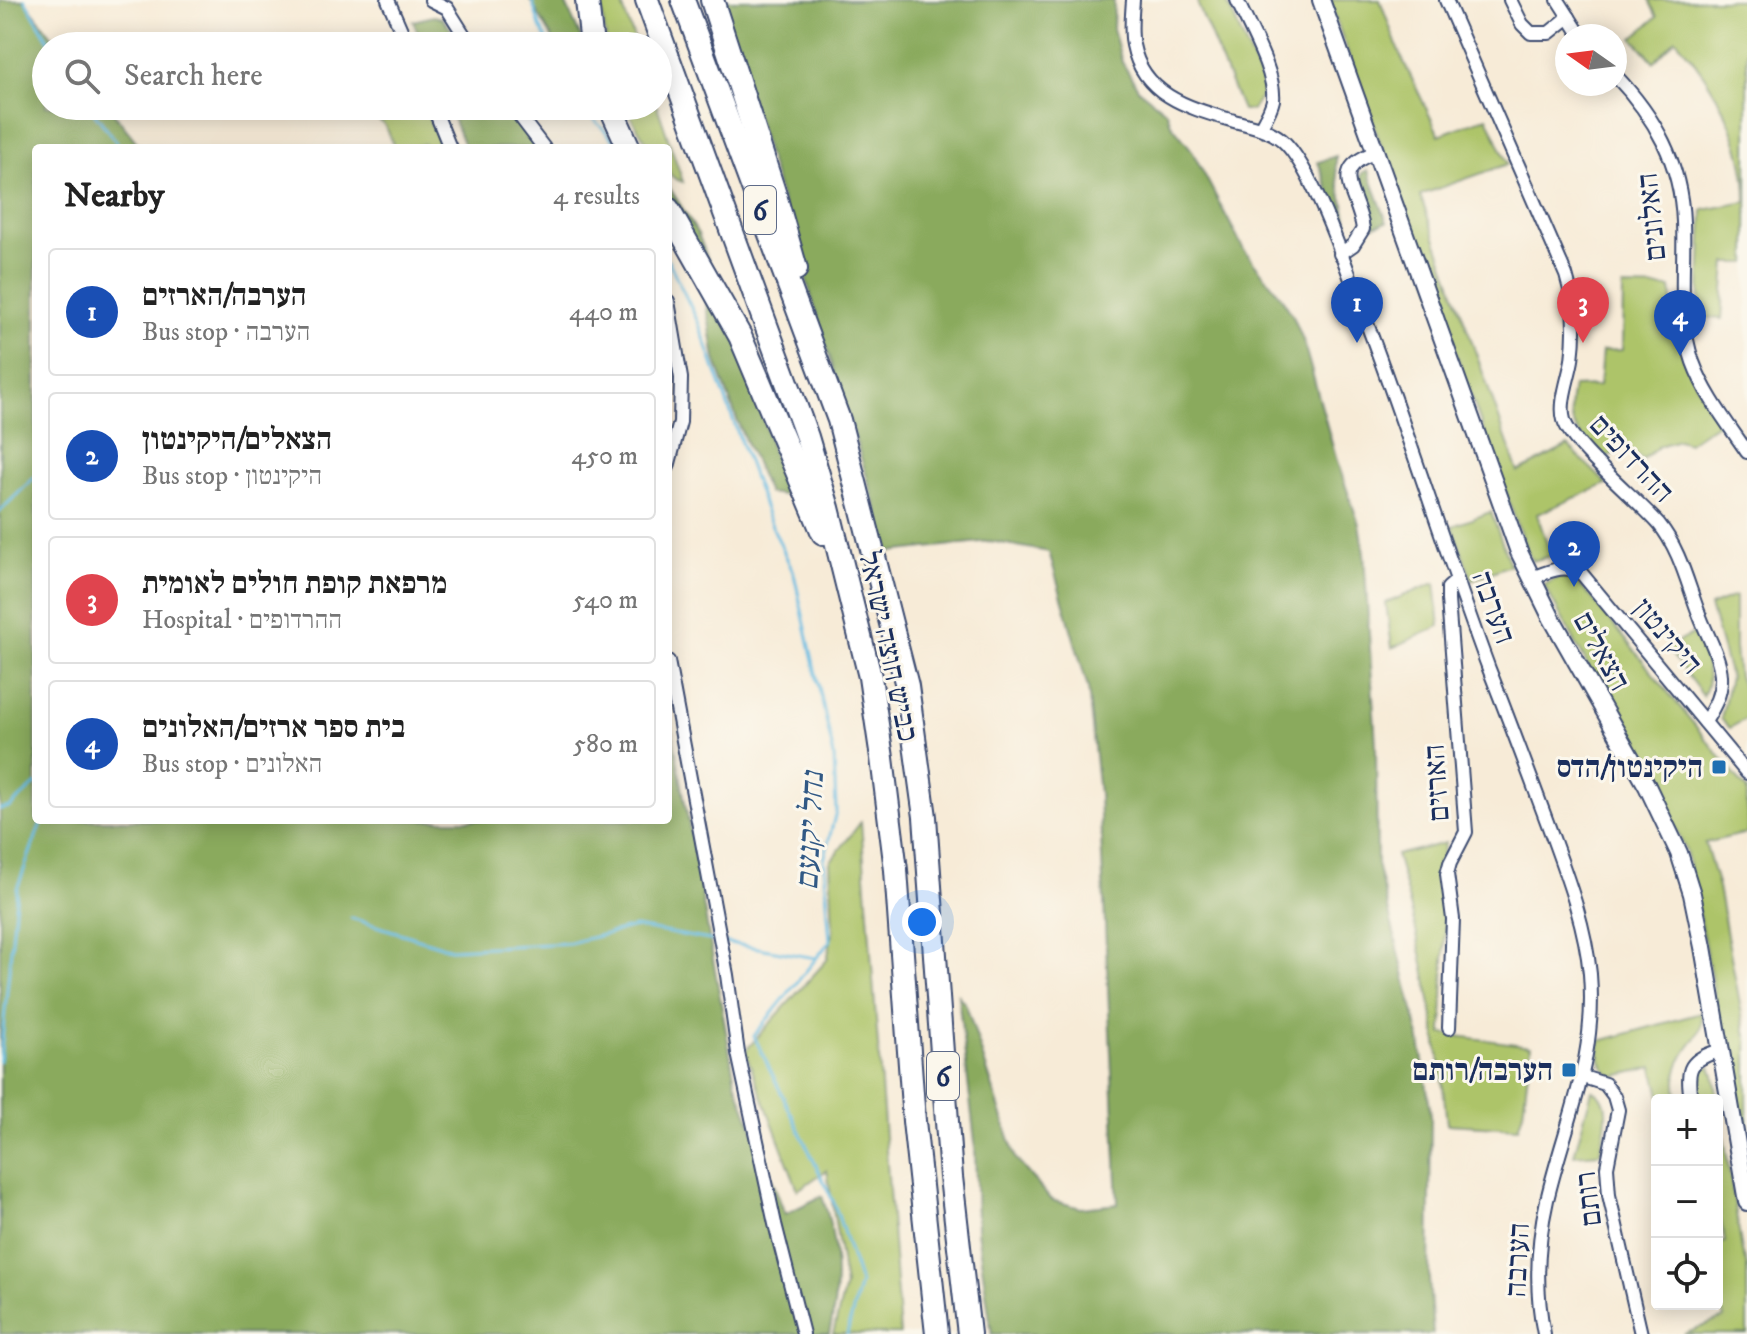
<!DOCTYPE html>
<html lang="en">
<head>
<meta charset="utf-8">
<style>
	:root { --surface:#fff; --page:#f2f2f2; --text:#222; --muted:#767676; --line:#e0e0e0; --accent:#ea580c }
	body { margin:0; font-family:"IM FELL DW Pica","Frank Ruhl Libre",serif; background:var(--page); color:var(--text) }
	.controls { position:absolute; right:24px; bottom:24px; display:grid; overflow:hidden; border-radius:8px; box-shadow:0 4px 20px #0003 }
	.controls button { width:72px; height:72px; display:grid; place-items:center; padding:0; border:0; border-bottom:2px solid var(--line); background:var(--surface); color:var(--text); font:40px sans-serif }
	.compass { position:absolute; left:1555px; top:24px; width:72px; height:72px; border-radius:50%; background:var(--surface); box-shadow:0 4px 20px #0003; rotate:284deg }
	.you { position:absolute; left:922px; top:922px; width:28px; height:28px; margin:-20px; border:6px solid #fff; border-radius:50%; background:#1a73e8; box-shadow:0 0 0 12px #1a73e833 }
	.badge { display:grid; place-items:center; width:52px; height:52px; border-radius:50%; background:var(--accent); color:#fff; font-size:26px; font-weight:700 }
	.pin { position:absolute; translate:-50% -66px; filter:drop-shadow(0 2px 4px #0008) }
	.pin::after { content:''; position:absolute; top:42px; width:28px; height:24px; background:inherit; clip-path:polygon(0 0,100% 0,50% 100%) }
	.list { margin:0; padding:0; list-style:none }
	h2 { display:flex; justify-content:space-between; align-items:center; height:104px; margin:0; padding:0 32px; font-size:34px }
	h2 small { font-size:26px; font-weight:400; color:var(--muted) }
	.list li { display:grid; grid-template-columns:52px 1fr auto; gap:24px; align-items:center; box-sizing:border-box; height:128px; margin:0 16px 16px; padding:0 16px; border:2px solid var(--line); border-radius:8px }
	.list b { display:block; font-size:30px; white-space:nowrap }
	.list p { margin:0; font-size:26px; white-space:nowrap; color:var(--muted) }
	.list em { font-size:26px; font-style:normal; color:var(--muted) }
	.icon { flex:none; width:44px; height:44px; fill:none; stroke:currentColor; stroke-width:2; stroke-linecap:round; stroke-linejoin:round }
	.map { position:relative; flex:none; width:1747px; height:1334px; overflow:hidden }
	.search { position:absolute; background:var(--surface); box-shadow:0 4px 20px #0003; left:32px; top:32px; width:640px; height:88px; display:flex; align-items:center; gap:20px; box-sizing:border-box; padding:0 28px; border-radius:44px; color:var(--muted); font-size:30px }
	.panel { position:absolute; background:var(--surface); box-shadow:0 4px 20px #0003; left:32px; top:144px; width:640px; height:680px; border-radius:8px }
	.map>svg:first-child { display:block }
</style>
</head>
<body>
<div class="map">
<svg width="1747" height="1334" viewBox="0 0 1747 1334">
	<rect width="100%" height="100%" fill="#fbf7ec"/>
	<filter id="ink" filterUnits="userSpaceOnUse"><feTurbulence type="fractalNoise" baseFrequency=".0125" numOctaves="2"/><feDisplacementMap in="SourceGraphic" scale="16" xChannelSelector="R" yChannelSelector="G"/><feConvolveMatrix kernelMatrix="1 2 1 2 8 2 1 2 1" color-interpolation-filters="sRGB"/></filter>
	<filter id="wash" filterUnits="userSpaceOnUse"><feTurbulence type="fractalNoise" baseFrequency=".006" numOctaves="4" result="noise"/><feDisplacementMap in="SourceGraphic" scale="32" xChannelSelector="R" yChannelSelector="G"/><feGaussianBlur stdDeviation="1.8" result="paint"/><feColorMatrix in="noise" values="0 0 0 0 0 0 0 0 0 0 0 0 0 0 0 0 0 1.4 0 .05"/><feComposite in="paint" operator="in"/></filter>
	<g filter="url(#wash)">
		<rect width="100%" height="100%" fill="#f7ebd7"/>
		<!-- green -->
		<g fill="#adc469" stroke="#647a64" stroke-width="2">
			<polygon points="600,0 620,0 637,46 607,46"/>
			<polygon points="1199,0 1226,0 1262,82 1262,94 1252,110 1242,110 1198,5"/>
			<polygon points="1329,0 1380,0 1400,54 1439,135 1487,117 1508,164 1420,195 1518,472 1568,446 1607,484 1537,514 1551,556 1532,561 1526,549"/>
			<path d="M1649 0H1747V263H1726L1722 319 1699 317 1703 210 1746 202C1747 141 1715 84 1676 39L1654 62 1633 38 1657 17Z"/>
			<path d="M359 106H424L441 148H426L424 144 409 148H394C387 123 383 119 358 112Z"/>
			<path d="M624 106H657L683 182C663 176 668 166 668 148H650Z"/>
			<path d="M1623 287 1671 288C1676 346 1687 373 1719 422L1688 443 1678 440 1659 446 1643 460 1627 447 1604 459C1578 431 1564 428 1573 387L1599 386 1602 351 1622 350Z"/>
			<polygon points="1491,512 1510,565 1472,580 1452,526"/>
			<polygon points="1561,576 1575,581 1592,598 1747,790 1747,833 1705,843 1718,887 1747,1042 1747,1158 1686,850 1670,816 1544,585"/>
			<polygon points="1435,583 1440,626 1392,648 1386,603"/>
			<polygon points="1735,596 1735,648 1738,676 1747,698 1747,718 1730,728 1721,719 1730,677 1710,606"/>
			<path d="M1694 633C1702 654 1715 675 1703 696L1667 648Z"/>
			<polygon points="861,822 900,1334 833,1334 845,1286 827,1170 798,1190 745,1051 827,960 833,931 830,862"/>
			<path d="M1445 843 1437 877 1445 924 1442 1034 1531 1046 1523 1112 1518 1128 1447 1124C1439 1039 1421 937 1396 855Z"/>
			<path d="M1701 1013C1708 1044 1666 1050 1678 1100H1661L1653 1067 1612 1077C1600 1066 1599 1057 1600 1041Z"/>
			<polygon points="1702,1067 1711,1067 1714,1075 1742,1251 1747,1266 1747,1334 1684,1334 1724,1318 1717,1293 1717,1244 1725,1242 1717,1201 1717,1100 1698,1100 1695,1074"/>
			<path d="M1592 1090C1616 1099 1603 1134 1600 1153L1574 1155Z"/>
		</g>
		<!-- forest -->
		<g fill="#8aaa5d" stroke="#526c5e" stroke-width="2">
			<path d="M0 0H24L60 46H46V106H108L139 145 154 148H36V820H668V708L735 1081 785 1214 822 1196C838 1240 840 1289 829 1334H0Z"/>
			<polygon points="530,0 564,0 585,46 557,46"/>
			<polygon points="720,0 1114,0 1113,29 1122,62 1139,90 1167,112 1171,124 1191,149 1244,250 1279,294 1293,316 1303,340 1336,458 1359,524 1364,553 1376,745 1377,864 1419,1034 1431,1115 1429,1279 1433,1334 992,1334 977,1231 975,1142 958,995 966,1005 1016,1159 1051,1200 1081,1208 1118,1204 1099,794 1088,688 1049,552 990,541 890,552"/>
			<polygon points="434,16 442,18 464,46 423,46 413,21"/>
			<polygon points="448,106 509,106 541,148 465,148"/>
			<path d="M1336 156C1334 181 1346 202 1348 226L1344 230 1318 162Z"/>
			<polygon points="1368,170 1387,222 1374,226 1358,185 1362,173"/>
			<polygon points="668,185 698,234 731,319 752,380 785,495 768,493 740,428 715,359 703,284 668,216"/>
		</g>
		<g fill="none" stroke-linecap="round" stroke-linejoin="round">
			<!-- stream -->
			<g stroke="#64bae1" stroke-width="3">
				<polyline points="25,0 52,46"/>
				<polyline points="532,0 540,27 550,46"/>
				<polyline points="89,106 121,148"/>
				<polyline points="581,106 613,139 617,148"/>
				<polyline points="668,260 699,324 767,515 794,574 834,756 836,811 824,860 830,941 754,1036 834,1203 860,1283 847,1334"/>
				<polyline points="0,511 36,476"/>
				<polyline points="0,809 10,807 36,784"/>
				<polyline points="351,918 451,949 569,943 635,927 716,941"/>
				<polyline points="723,942 816,958"/>
				<polyline points="0,1061 17,889 42,820"/>
			</g>
		</g>
	</g>
	<g filter="url(#ink)">
		<g fill="none" stroke-linecap="round" stroke-linejoin="round">
			<!-- street casing -->
			<g stroke="#3c4b70" stroke-width="16">
				<g id="street">
					<polyline points="388,0 408,46"/>
					<polyline points="431,0 447,8 471,46"/>
					<path d="M1133 0C1132 14 1130 31 1133 45 1143 96 1190 108 1234 121 1250 125 1269 129 1282 140 1315 168 1355 292 1372 337 1413 447 1448 559 1489 669 1510 722 1530 776 1550 830 1567 877 1585 923 1590 974 1597 1061 1566 1119 1547 1200 1537 1244 1535 1290 1544 1334"/>
					<path d="M1237 0C1248 26 1276 73 1273 100 1271 110 1265 119 1260 128"/>
					<path d="M1446 0 1566 275C1575 304 1576 330 1572 360 1569 378 1559 403 1564 420 1571 445 1638 500 1659 524 1681 551 1688 587 1701 619 1708 637 1720 657 1721 676 1722 694 1714 707 1705 722"/>
					<polyline points="1510,0 1522,24 1531,33 1549,33 1569,17"/>
					<polyline points="1558,0 1581,36"/>
					<path d="M1615 75C1655 117 1681 163 1683 222 1685 269 1677 317 1693 362 1705 395 1728 424 1747 452"/>
					<polyline points="433,106 450,148"/>
					<polyline points="512,106 544,148"/>
					<path d="M1340 254 1353 245 1363 229C1358 192 1326 170 1376 152"/>
					<polyline points="668,301 681,378 680,422 668,467"/>
					<path d="M1532 578C1550 571 1565 563 1582 574L1747 773"/>
					<polyline points="668,661 727,975 738,1053 775,1224 803,1334"/>
					<polyline points="1449,1028 1453,919 1447,874 1450,863 1466,832 1448,600 1448,588 1456,581"/>
					<polyline points="1583,1077 1605,1084 1614,1096 1618,1110 1607,1167 1609,1195 1641,1334"/>
					<path d="M1691 1100C1686 1067 1689 1060 1721 1050"/>
				</g>
			</g>
			<!-- secondary casing -->
			<g stroke="#3c4b70" stroke-width="20">
				<polyline id="secondary" points="1321,0 1519,552 1551,617 1647,786 1679,853 1692,894 1703,947 1747,1202"/>
			</g>
			<!-- highway casing -->
			<g stroke="#3c4b70" stroke-width="26">
				<g id="highway">
					<polyline points="587,0 592,46"/>
					<polyline points="647,0 807,437 828,508 870,677 882,758 896,870 914,1121 937,1334"/>
					<polyline points="683,0 839,420 907,686 925,817 951,1177 969,1334"/>
					<polyline points="712,0 775,195 796,269"/>
					<polyline points="610,106 629,148"/>
					<polyline points="668,209 740,336 823,533"/>
				</g>
			</g>
			<!-- street -->
			<use href="#street" stroke="#fff" stroke-width="12"/>
			<!-- secondary -->
			<use href="#secondary" stroke="#fff" stroke-width="16"/>
			<!-- highway -->
			<use href="#highway" stroke="#fff" stroke-width="22"/>
		</g>
	</g>
	<!-- markers -->
	<g fill="#1f6fb2" stroke="#fbf7ec" stroke-width="3">
		<rect x="1711" y="759" width="16" height="16" rx="4"/>
		<rect x="1561" y="1062" width="16" height="16" rx="4"/>
	</g>
	<g text-anchor="middle" stroke-width="6" stroke-linejoin="round" paint-order="stroke">
		<!-- shield labels -->
		<g fill="#fbf7ec" stroke="#5e6b89" stroke-width="2">
			<rect x="744" y="186" width="32" height="48" rx="6"/>
			<rect x="927" y="1052" width="32" height="48" rx="6"/>
		</g>
		<g font-size="28" font-weight="bold" fill="#1b2f5e">
			<text x="760" y="220">6</text>
			<text x="943" y="1086">6</text>
		</g>
		<!-- street labels -->
		<g font-size="30" fill="#1b2f5e" stroke="#fbf7ec">
			<text transform="translate(1651 217) rotate(-96)" y="10">האלונים</text>
			<text transform="translate(1632 458) rotate(47)" y="10">ההרדופים</text>
			<text transform="translate(1494 607) rotate(70)" y="10">הערבה</text>
			<text transform="translate(1668 636) rotate(50)" y="10">היקינטון</text>
			<text transform="translate(889 646) rotate(78)" y="10">כביש חוצה ישראל</text>
			<text transform="translate(1602 651) rotate(61)" y="10">הצאלים</text>
			<text transform="translate(1436 783) rotate(-94)" y="10">הארזים</text>
			<text transform="translate(1588 1199) rotate(-97)" y="10">רותם</text>
			<text transform="translate(1517 1260) rotate(-87)" y="10">הערבה</text>
		</g>
		<!-- poi labels -->
		<g font-size="30" font-weight="bold" fill="#1b2f5e" stroke="#fbf7ec" text-anchor="end">
			<text x="1703" y="777">היקינטון/הדס</text>
			<text x="1553" y="1080">הערבה/רותם</text>
		</g>
		<!-- water labels -->
		<g font-size="32" font-style="italic" fill="#315985" stroke="#fbf7ec">
			<text transform="translate(809 831) rotate(-87)" y="11">נחל יקנעם</text>
		</g>
	</g>
</svg>
<div class="controls">
<button>+</button>
<button>−</button>
<button><svg class="icon" aria-label="locate" viewBox="0 0 24 24"><circle cx="12" cy="12" r="6"/><path d="M12 2v4M12 18v4M2 12h4M18 12h4"/></svg></button>
</div>
<svg class="compass" viewBox="-18 -18 36 36"><path d="M0-13l5 13h-10z" fill="#e53935"/><path d="M0 13l5-13h-10z" fill="#767676"/></svg>
<div class="you"></div>
<div class="pin badge" style="left:1357px;top:343px;background:#1a4fb4">1</div>
<div class="pin badge" style="left:1574px;top:587px;background:#1a4fb4">2</div>
<div class="pin badge" style="left:1583px;top:343px;background:#e0444e">3</div>
<div class="pin badge" style="left:1680px;top:356px;background:#1a4fb4">4</div>
<div class="search"><svg class="icon" aria-label="search" viewBox="0 0 24 24"><circle cx="10" cy="10" r="6"/><path d="M15 15l6 6"/></svg>Search here</div>
<section class="panel">
<h2>Nearby<small>4 results</small></h2>
<ul class="list">
<li><span class="badge" style="background:#1a4fb4">1</span><div><b>הערבה/הארזים</b><p>Bus stop · הערבה</p></div><em>440 m</em></li>
<li><span class="badge" style="background:#1a4fb4">2</span><div><b>הצאלים/היקינטון</b><p>Bus stop · היקינטון</p></div><em>450 m</em></li>
<li><span class="badge" style="background:#e0444e">3</span><div><b>מרפאת קופת חולים לאומית</b><p>Hospital · ההרדופים</p></div><em>540 m</em></li>
<li><span class="badge" style="background:#1a4fb4">4</span><div><b>בית ספר ארזים/האלונים</b><p>Bus stop · האלונים</p></div><em>580 m</em></li>
</ul>
</section>
</div>
</body>
</html>
